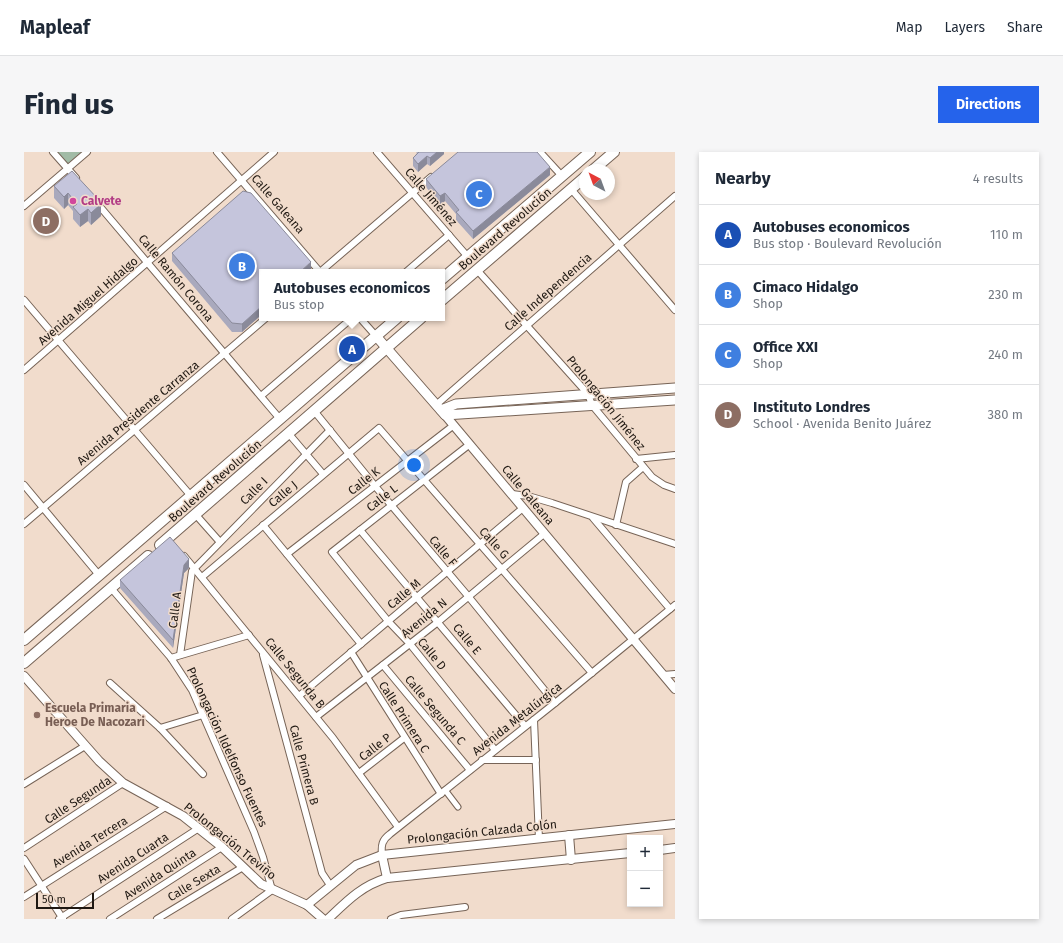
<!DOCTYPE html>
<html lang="en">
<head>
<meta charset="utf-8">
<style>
	:root { --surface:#fff; --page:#f6f6f7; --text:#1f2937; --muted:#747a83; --line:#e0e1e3; --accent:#2563eb }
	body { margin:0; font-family:"Fira Sans",sans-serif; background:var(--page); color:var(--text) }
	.controls { position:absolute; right:12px; bottom:12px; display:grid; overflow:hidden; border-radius:0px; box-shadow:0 2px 6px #0003 }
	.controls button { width:36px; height:36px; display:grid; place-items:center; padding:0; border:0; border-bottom:1px solid var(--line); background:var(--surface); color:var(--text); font:20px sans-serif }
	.compass { position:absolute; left:555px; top:12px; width:36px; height:36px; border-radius:50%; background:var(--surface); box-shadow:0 2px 6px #0003; rotate:319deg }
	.scale { position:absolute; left:12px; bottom:10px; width:58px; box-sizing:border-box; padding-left:4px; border:2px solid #1f1812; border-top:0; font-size:11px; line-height:14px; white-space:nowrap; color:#1f1812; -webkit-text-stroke:3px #f1dccc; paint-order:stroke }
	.you { position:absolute; left:390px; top:313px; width:14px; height:14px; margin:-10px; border:3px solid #fff; border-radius:50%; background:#1a73e8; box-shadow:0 0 0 6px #1a73e833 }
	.badge { display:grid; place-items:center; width:26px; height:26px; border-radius:50%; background:var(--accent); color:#fff; font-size:13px; font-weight:700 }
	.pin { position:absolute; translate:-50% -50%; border:2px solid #fff; box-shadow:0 1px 4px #0006 }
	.popup { position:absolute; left:235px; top:117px; width:186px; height:52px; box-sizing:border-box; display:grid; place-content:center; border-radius:0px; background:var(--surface); filter:drop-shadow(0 1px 3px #0005); font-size:13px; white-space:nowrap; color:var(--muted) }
	.popup b { font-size:15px; color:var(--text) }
	.popup::after { content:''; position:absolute; left:50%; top:100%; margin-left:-8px; border:8px solid transparent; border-top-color:var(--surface) }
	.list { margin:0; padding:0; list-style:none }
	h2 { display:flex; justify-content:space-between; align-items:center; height:52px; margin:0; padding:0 16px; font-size:17px }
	h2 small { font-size:13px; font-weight:400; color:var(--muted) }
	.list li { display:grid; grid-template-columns:26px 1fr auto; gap:12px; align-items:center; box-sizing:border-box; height:60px; padding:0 16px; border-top:1px solid var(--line) }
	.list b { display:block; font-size:15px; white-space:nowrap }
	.list p { margin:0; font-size:13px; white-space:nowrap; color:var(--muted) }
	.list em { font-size:13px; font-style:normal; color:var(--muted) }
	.map { position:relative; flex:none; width:651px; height:767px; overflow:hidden; border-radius:0px }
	header { display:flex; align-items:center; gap:24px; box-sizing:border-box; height:56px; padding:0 20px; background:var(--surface); border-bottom:1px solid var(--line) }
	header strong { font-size:19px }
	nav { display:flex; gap:22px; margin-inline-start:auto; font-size:14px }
	.intro { display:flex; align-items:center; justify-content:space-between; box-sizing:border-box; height:96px; padding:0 24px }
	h1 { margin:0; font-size:28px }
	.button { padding:10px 18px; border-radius:0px; background:var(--accent); color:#fff; font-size:14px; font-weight:700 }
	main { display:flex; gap:24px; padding:0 24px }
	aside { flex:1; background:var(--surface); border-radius:0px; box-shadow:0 2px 6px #0003 }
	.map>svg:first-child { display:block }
</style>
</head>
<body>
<header>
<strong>Mapleaf</strong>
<nav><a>Map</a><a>Layers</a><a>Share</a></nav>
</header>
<div class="intro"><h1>Find us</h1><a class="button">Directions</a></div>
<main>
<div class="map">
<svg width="651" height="767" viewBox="0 0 651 767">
	<rect width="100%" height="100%" fill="#f1dccc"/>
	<!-- green -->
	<polygon fill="#a1bba6" points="31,0 60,0 44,14"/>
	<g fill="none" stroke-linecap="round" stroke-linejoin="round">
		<!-- pedestrian casing -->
		<g stroke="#776457" stroke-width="7">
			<polyline id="pedestrian" points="421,638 434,655"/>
		</g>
		<!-- minor casing -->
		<g stroke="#776457" stroke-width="8">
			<g id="minor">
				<polyline points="29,0 52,26"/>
				<polyline points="193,0 296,120"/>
				<polyline points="353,0 444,105"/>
				<polyline points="516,0 538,24"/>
				<polyline points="547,37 651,158"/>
				<polyline points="72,50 256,267"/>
				<polyline points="0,54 63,0"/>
				<polyline points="453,118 564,242 568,253 628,325 640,333 651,337"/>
				<polyline points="296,120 407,25"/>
				<polyline points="382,120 425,83"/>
				<polyline points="0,148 167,344"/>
				<polyline points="336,166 352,184"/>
				<polyline points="0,218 250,0"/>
				<polyline points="237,244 328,166"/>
				<polyline points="412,253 651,44"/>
				<polyline points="291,260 351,334 444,444 531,551"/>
				<polyline points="265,282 299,322"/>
				<polyline points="446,292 308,400 364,469 386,492 471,598"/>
				<polyline points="612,307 651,303"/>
				<polyline points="0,333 75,423"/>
				<polyline points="488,342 504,344 528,351 651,392"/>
				<polyline points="172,363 195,389"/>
				<polyline points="569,366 646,457"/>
				<polyline points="0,372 242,166"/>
				<polyline points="239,373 337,492"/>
				<polyline points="592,373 602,330 619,315"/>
				<polyline points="336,378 501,574"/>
				<polyline points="263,402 430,273"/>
				<polyline points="160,404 309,586 374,675"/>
				<polyline points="178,425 355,276 568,521"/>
				<polyline points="87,436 147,506 168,538 230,680 239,705 248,738 208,767"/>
				<polyline points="327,500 417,642"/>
				<polyline points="156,503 168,419 306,278"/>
				<polyline points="239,503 298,721 306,733"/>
				<polyline points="147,506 225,483"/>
				<polyline points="359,513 446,618"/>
				<polyline points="639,523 651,522"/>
				<polyline points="86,531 136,576 179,622"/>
				<polyline points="275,544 499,356"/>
				<polyline points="292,565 414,470 520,382"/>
				<polyline points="510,568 515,687"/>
				<polyline points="136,576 179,563"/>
				<polyline points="458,608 512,608"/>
				<polyline points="335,621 380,586"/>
				<polyline points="0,632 61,594"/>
				<polyline points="0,696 99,631"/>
				<path d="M358 703C357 693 358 688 366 682L531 551 651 453"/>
				<polyline points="0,707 39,767"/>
				<polyline points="0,745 143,654"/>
				<polyline points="35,767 175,676"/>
				<polyline points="86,767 198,695"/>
				<polyline points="133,767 219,715"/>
				<polyline points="367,767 377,763 441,755"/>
			</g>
		</g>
		<!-- tertiary casing -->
		<g stroke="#776457" stroke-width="10">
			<g id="tertiary">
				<polyline points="421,263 651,537"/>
				<polyline points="0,524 75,609 99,631 159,664 198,695 237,732 283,753 299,767"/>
				<polyline points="545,683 547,708"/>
				<polyline points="636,698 651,696"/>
				<polyline points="358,703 363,726"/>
				<polyline points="283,753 332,713 358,703 651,672"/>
				<path d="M304 767C323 749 337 734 363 726L606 701"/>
			</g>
		</g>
		<!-- secondary casing -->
		<g stroke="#776457" stroke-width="11">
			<g id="secondary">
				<polyline points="352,184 421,263 651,248"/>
				<polyline points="417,258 432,252 651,236"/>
			</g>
		</g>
		<!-- primary casing -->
		<g stroke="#776457" stroke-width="12">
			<g id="primary">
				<polyline points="569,18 590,0"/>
				<polyline points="418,127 566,0"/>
				<polyline points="418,148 561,25"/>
				<polyline points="136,393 397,166"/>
				<polyline points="0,488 373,166"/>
				<polyline points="0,511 124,404"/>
			</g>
		</g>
		<!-- pedestrian -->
		<use href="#pedestrian" stroke="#fff" stroke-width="5"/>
		<!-- minor -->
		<use href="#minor" stroke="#fff" stroke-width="6"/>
		<!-- tertiary -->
		<use href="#tertiary" stroke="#fff" stroke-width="8"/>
		<!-- secondary -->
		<use href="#secondary" stroke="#fff" stroke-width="9"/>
		<!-- primary -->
		<use href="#primary" stroke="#fff" stroke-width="10"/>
	</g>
	<!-- wall -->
	<g fill="#a9a9bd">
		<polygon points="392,0 420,0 420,2 406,14 403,12 394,20 389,14 389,6 393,1"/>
		<polygon points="526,23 449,87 432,68 432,62 421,49 416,53 402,35 402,27"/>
		<polygon points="30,34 74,50 77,64 67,73 64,69 56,75 49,67 49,59 44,53 40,57 30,46"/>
		<polygon points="148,101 287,119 218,180 208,180 148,109"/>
		<polygon points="165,416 160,421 149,496 96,436 96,428"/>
	</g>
	<!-- shaded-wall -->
	<g fill="#8a8a9a">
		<polygon points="413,0 420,0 420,2 406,14 406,6"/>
		<polygon points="403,4 403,12 394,20 394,12"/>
		<polygon points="526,15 526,23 449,87 449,79"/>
		<polygon points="44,41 44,53 40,57 40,45"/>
		<polygon points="421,41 421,49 416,53 416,44"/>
		<polygon points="74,47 74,54 77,52 77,64 67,73 67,61"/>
		<polygon points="64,57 64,69 56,75 56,63"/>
		<polygon points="287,110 287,119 285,120 276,120"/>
		<polygon points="238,154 238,162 218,180 218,172"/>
		<polygon points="165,407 165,416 160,421 149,496 149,488 160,413"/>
	</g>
	<!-- building -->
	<g fill="#c5c5dc" stroke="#8a8a9a">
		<polygon points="395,0 413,0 406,6 403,4 394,12 389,6"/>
		<polygon points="434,0 513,0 526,15 449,79 432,60 435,58 421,41 416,44 402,27"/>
		<polygon points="48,19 74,47 73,49 77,52 67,61 64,57 56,63 49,55 53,52 44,41 40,45 30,34"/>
		<polygon points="219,39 227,41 287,110 276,120 238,120 238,154 218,172 208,171 148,101"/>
		<polygon points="146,385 165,407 160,413 149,488 96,428"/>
	</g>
	<!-- markers -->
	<circle fill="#d1479c" stroke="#f1dccc" stroke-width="1.5" cx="49" cy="49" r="4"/>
	<circle fill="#8d6e63" stroke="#f1dccc" stroke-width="1.5" cx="13" cy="563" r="4"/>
	<g text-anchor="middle" stroke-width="3" stroke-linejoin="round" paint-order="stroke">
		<!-- street labels -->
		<g font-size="12" fill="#1f1812" stroke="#f1dccc">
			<text transform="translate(407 45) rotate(49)" y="4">Calle Jiménez</text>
			<text transform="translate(254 52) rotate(49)" y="4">Calle Galeana</text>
			<text transform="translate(481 77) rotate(-41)" y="4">Boulevard Revolución</text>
			<text transform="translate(152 126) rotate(50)" y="4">Calle Ramón Corona</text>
			<text transform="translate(524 140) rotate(-41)" y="4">Calle Independencia</text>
			<text transform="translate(64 149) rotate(-41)" y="4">Avenida Miguel Hidalgo</text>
			<text transform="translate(582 251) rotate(51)" y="4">Prolongación Jiménez</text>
			<text transform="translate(114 261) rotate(-40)" y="4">Avenida Presidente Carranza</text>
			<text transform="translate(191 329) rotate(-41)" y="4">Boulevard Revolución</text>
			<text transform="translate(340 329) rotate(-38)" y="4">Calle K</text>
			<text transform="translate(230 339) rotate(-45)" y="4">Calle I</text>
			<text transform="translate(259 342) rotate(-40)" y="4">Calle J</text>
			<text transform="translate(504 343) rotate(50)" y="4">Calle Galeana</text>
			<text transform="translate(358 346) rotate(-38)" y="4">Calle L</text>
			<text transform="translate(470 391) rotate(48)" y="4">Calle G</text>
			<text transform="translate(419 399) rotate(50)" y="4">Calle F</text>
			<text transform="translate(380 442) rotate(-40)" y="4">Calle M</text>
			<text transform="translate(151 458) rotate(-83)" y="4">Calle A</text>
			<text transform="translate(400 466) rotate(-39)" y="4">Avenida N</text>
			<text transform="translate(443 487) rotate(50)" y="4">Calle E</text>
			<text transform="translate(408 502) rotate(51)" y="4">Calle D</text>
			<text transform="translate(271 521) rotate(51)" y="4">Calle Segunda B</text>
			<text transform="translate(411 558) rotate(50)" y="4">Calle Segunda C</text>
			<text transform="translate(380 565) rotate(57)" y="4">Calle Primera C</text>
			<text transform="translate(493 567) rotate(-38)" y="4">Avenida Metalúrgica</text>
			<text transform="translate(203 595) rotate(65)" y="4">Prolongación Ildelfonso Fuentes</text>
			<text transform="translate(351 595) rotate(-38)" y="4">Calle P</text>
			<text transform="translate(280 613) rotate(75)" y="4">Calle Primera B</text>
			<text transform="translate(54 648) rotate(-33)" y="4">Calle Segunda</text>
			<text transform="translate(458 680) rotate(-6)" y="4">Prolongación Calzada Colón</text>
			<text transform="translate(206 689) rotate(39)" y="4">Prolongación Treviño</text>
			<text transform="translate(66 690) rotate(-32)" y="4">Avenida Tercera</text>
			<text transform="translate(109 706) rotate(-33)" y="4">Avenida Cuarta</text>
			<text transform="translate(136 722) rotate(-33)" y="4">Avenida Quinta</text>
			<text transform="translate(170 731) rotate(-31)" y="4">Calle Sexta</text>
		</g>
		<!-- hotel labels -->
		<g font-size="12" font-weight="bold" fill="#b23c85" stroke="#f1dccc" text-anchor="start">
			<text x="57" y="53">Calvete</text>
		</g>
		<!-- education labels -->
		<g font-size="12" font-weight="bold" fill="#785e54" stroke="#f1dccc" text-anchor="start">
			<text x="21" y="560">Escuela Primaria<tspan x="21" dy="14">Heroe De Nacozari</tspan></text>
		</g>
	</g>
</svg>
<div class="controls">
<button>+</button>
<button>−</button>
</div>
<svg class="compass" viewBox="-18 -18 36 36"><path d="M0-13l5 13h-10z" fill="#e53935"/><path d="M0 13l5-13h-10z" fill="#747a83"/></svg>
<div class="scale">50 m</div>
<div class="you"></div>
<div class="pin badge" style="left:328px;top:197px;background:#1a4fb4">A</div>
<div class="popup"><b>Autobuses economicos</b>Bus stop</div>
<div class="pin badge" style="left:218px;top:114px;background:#3f7fe0">B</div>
<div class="pin badge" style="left:455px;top:42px;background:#3f7fe0">C</div>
<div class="pin badge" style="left:22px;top:69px;background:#8d6e63">D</div>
</div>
<aside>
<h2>Nearby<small>4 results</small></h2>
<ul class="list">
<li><span class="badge" style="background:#1a4fb4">A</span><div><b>Autobuses economicos</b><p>Bus stop · Boulevard Revolución</p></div><em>110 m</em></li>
<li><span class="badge" style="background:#3f7fe0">B</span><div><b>Cimaco Hidalgo</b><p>Shop</p></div><em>230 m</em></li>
<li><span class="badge" style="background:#3f7fe0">C</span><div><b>Office XXI</b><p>Shop</p></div><em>240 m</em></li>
<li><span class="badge" style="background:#8d6e63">D</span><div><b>Instituto Londres</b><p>School · Avenida Benito Juárez</p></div><em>380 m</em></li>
</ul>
</aside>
</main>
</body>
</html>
